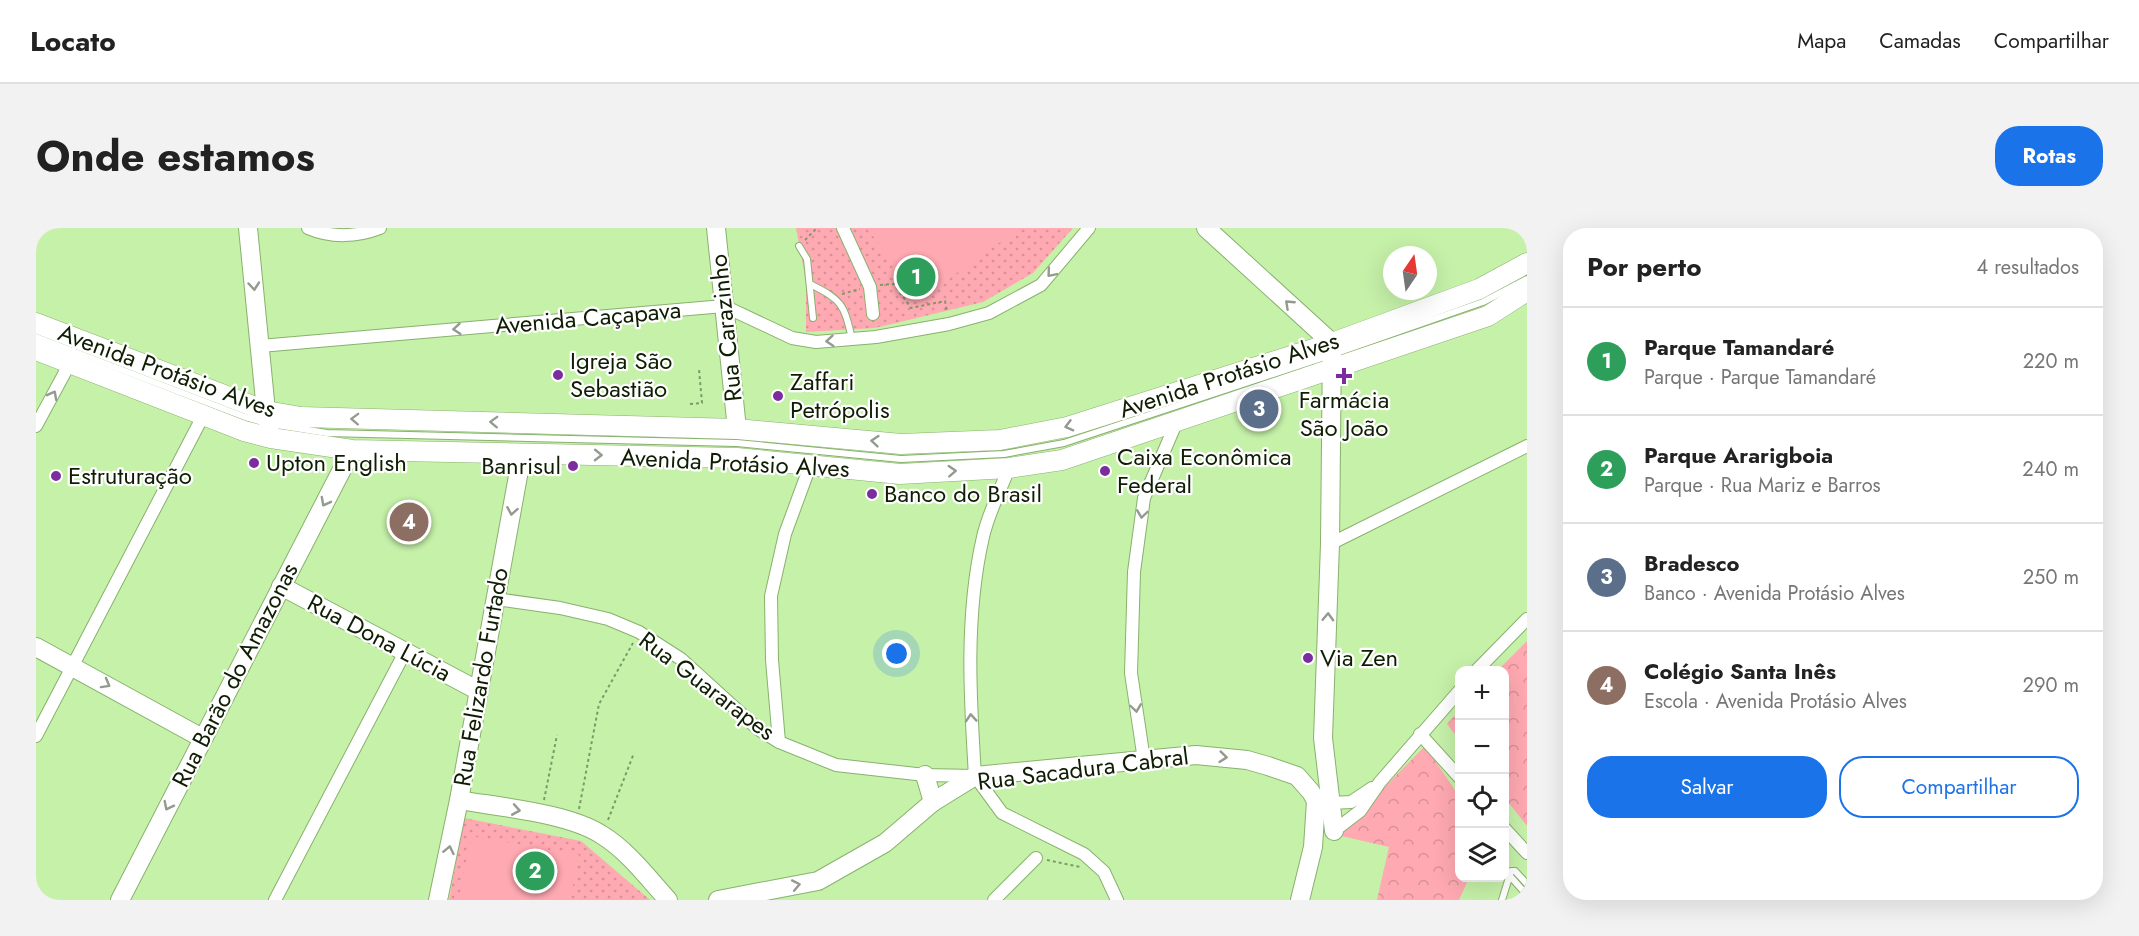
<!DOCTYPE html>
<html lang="pt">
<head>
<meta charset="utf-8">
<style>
	:root { --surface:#fff; --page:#f2f2f2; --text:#222; --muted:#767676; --line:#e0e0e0; --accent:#1a73e8 }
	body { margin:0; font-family:Jost,sans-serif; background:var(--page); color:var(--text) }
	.controls { position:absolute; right:18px; bottom:18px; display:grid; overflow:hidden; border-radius:12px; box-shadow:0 6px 24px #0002 }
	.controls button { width:54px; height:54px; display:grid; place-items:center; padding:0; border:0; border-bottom:2px solid var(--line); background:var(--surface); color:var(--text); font:30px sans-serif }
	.compass { position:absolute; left:1347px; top:18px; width:54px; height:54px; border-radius:50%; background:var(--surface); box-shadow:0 6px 24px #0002; rotate:13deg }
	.you { position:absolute; left:861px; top:426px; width:21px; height:21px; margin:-15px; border:4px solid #fff; border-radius:50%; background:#1a73e8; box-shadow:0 0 0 9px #1a73e833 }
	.badge { display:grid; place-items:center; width:39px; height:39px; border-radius:50%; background:var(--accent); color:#fff; font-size:20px; font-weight:700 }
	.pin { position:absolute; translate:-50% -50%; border:3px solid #fff; box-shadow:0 2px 6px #0006 }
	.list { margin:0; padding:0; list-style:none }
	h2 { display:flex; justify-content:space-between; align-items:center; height:78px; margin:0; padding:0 24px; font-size:26px }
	h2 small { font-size:20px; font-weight:400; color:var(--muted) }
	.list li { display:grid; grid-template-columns:39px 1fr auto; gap:18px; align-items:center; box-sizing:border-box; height:108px; padding:0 24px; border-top:2px solid var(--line) }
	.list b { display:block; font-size:22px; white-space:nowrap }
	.list p { margin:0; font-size:20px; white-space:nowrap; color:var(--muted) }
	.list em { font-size:20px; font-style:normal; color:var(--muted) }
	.actions { display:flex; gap:12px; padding:18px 24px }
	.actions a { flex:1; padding:14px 0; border:2px solid var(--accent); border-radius:24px; text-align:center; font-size:21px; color:var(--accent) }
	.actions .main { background:var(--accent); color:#fff }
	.icon { flex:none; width:33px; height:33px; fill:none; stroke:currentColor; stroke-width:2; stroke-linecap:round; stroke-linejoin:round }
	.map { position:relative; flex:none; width:1491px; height:672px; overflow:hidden; border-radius:24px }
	header { display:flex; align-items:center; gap:36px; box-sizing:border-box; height:84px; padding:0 30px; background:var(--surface); border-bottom:2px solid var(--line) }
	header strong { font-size:28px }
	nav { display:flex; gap:33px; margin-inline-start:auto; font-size:21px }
	.intro { display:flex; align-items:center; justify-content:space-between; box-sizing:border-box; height:144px; padding:0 36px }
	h1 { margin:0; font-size:42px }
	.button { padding:15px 27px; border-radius:24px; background:var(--accent); color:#fff; font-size:21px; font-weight:700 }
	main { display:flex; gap:36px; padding:0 36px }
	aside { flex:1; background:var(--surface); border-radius:24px; box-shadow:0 6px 24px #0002 }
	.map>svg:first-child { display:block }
</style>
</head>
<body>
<header>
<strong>Locato</strong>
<nav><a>Mapa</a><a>Camadas</a><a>Compartilhar</a></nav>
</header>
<div class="intro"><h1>Onde estamos</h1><a class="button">Rotas</a></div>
<main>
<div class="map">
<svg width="1491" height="672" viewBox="0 0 1491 672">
	<defs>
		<pattern id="green-dots" width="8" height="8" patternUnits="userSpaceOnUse" patternTransform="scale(1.5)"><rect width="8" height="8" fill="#ffa9b2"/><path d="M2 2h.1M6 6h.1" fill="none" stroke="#d99197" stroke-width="1.8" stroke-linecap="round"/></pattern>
		<pattern id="forest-crowns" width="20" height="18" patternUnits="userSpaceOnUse" patternTransform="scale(1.5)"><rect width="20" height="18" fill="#ffa9b2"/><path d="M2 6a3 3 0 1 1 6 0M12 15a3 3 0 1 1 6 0" fill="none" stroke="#d99197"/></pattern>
	</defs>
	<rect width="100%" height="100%" fill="#c6f1a9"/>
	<!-- green -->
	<g fill="url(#green-dots)">
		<polygon points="760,0 1037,0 997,45 947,74 839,100 770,104 770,53"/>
		<polygon points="428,590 545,613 614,672 413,672"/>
	</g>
	<!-- forest -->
	<g fill="url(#forest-crowns)">
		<polygon points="1491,413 1491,598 1469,570 1468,442 1462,442"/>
		<polygon points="1423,483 1423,512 1411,496"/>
		<polygon points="1389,518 1423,568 1424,650 1433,650 1423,672 1341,672 1353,619 1301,607"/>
	</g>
	<!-- pitch -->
	<g fill="#ffa9b2">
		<polygon points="831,0 984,0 883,72"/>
		<polygon points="435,608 543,627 534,672 423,672"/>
	</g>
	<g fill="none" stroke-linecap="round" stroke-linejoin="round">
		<!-- lane casing -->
		<g stroke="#89b16d" stroke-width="8">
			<g id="lane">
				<polyline points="763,18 771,31 777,90"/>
				<path d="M774 56C806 72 808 76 816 111"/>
				<polyline points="0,109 209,189 234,196 291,205 701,215 865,231 968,226 1028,215 1295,127 1447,74 1491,51"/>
				<polyline points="1473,647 1491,667"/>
				<polyline points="1466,672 1475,643 1479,643 1491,656"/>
			</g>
		</g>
		<!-- street casing -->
		<g stroke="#89b16d" stroke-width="14">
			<g id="street">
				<path d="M272 0C295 10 321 9 344 0"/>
				<polyline points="807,0 834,59 837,86"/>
				<polyline points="224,118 688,78 756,110 780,114 840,109 913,96 953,85 1005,57 1053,0"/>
				<polyline points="0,198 34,135"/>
				<polyline points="1294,316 1491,218"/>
				<polyline points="460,371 524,380 572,391 603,404 645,431 722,501 743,514 800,537 889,547 939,548"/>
				<polyline points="1441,442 1491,391"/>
				<polyline points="1384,506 1424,550"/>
				<polyline points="0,508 167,188"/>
				<polyline points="743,514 736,432 735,368 749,306 774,238"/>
				<polyline points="1108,532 1095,445 1098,344 1108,270 1141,193"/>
				<path d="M939 548C934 469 929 387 947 309 952 286 964 263 973 240"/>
				<polyline points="939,548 966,585 1048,626 1068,644 1081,672"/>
				<polyline points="1294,575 1315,574 1336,560"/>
				<polyline points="1468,600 1491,625"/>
				<polyline points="1298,603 1324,583 1344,554 1424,462"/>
				<polyline points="239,672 369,424"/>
				<polyline points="958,672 1000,630"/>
			</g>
		</g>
		<!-- secondary casing -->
		<g stroke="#89b16d" stroke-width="20">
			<g id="secondary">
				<polyline points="212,0 230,183 235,210"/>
				<polyline points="680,0 701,201"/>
				<polyline points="1170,0 1296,115 1294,316 1287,510 1298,603"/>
				<polyline points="245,358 441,462"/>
				<polyline points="0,419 166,510"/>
				<polyline points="889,547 897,574"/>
				<path d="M423 572C463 579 533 585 566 607 592 623 612 650 632 672"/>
				<polyline points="84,672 316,222"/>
				<polyline points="402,672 423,572 486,226"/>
				<polyline points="682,672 782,653 849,615 897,574 939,548 1160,527 1211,532 1232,538 1261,548 1275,564 1280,573 1277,619 1264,672"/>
			</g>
		</g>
		<!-- primary casing -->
		<g stroke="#89b16d" stroke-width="21">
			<g id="primary">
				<polyline points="0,95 230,183 265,189 701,201 865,216 964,212 1031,199 1296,115 1443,61 1491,35"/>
				<polyline points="0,122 208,203 235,210 316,222 701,230 864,246 973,240 1026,232 1452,88 1491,63"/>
			</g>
		</g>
		<!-- path -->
		<g stroke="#7b9b65" stroke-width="2" stroke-dasharray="3 3" stroke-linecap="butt">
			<polyline points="769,12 781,0"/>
			<polyline points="844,57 858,56 875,80 909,73 911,84"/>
			<polyline points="806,66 824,61"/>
			<polyline points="654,176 666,175 663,141"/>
			<polyline points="508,572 521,507"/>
			<polyline points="543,581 563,476 597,415"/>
			<polyline points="572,592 598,525"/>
			<polyline points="1011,632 1044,639"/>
		</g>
		<!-- lane -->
		<use href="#lane" stroke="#fff" stroke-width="6"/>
		<!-- street -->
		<use href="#street" stroke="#fff" stroke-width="12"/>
		<!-- secondary -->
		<use href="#secondary" stroke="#fff" stroke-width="18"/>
		<!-- primary -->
		<use href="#primary" stroke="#fff" stroke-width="20"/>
	</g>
	<!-- one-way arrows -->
	<defs><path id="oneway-chevron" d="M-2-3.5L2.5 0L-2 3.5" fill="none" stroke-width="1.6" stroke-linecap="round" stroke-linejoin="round" transform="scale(1.5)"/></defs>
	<g stroke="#939a8e">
		<use href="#oneway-chevron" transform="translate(1015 45) rotate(130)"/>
		<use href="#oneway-chevron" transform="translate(218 58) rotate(85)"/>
		<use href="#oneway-chevron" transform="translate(1253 76) rotate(-137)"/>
		<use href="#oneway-chevron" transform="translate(421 101) rotate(175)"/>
		<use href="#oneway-chevron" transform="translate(794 113) rotate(175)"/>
		<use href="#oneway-chevron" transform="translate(17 167) rotate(-62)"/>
		<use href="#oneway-chevron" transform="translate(319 191) rotate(-178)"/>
		<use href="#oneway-chevron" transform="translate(458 194) rotate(-178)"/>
		<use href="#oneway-chevron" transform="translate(1033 198) rotate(165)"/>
		<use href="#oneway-chevron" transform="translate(839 213) rotate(-175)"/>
		<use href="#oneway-chevron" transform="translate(562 227) rotate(1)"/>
		<use href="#oneway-chevron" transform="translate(916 243) rotate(-3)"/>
		<use href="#oneway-chevron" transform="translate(289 274) rotate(118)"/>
		<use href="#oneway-chevron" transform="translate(476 283) rotate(100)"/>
		<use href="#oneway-chevron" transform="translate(1106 286) rotate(98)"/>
		<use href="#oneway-chevron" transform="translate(1292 389) rotate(-88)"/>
		<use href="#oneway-chevron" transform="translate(70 456) rotate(29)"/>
		<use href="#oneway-chevron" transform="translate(1100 480) rotate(82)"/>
		<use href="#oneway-chevron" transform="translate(935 490) rotate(-94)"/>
		<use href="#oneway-chevron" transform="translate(1187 529) rotate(6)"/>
		<use href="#oneway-chevron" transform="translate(132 578) rotate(117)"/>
		<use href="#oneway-chevron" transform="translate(480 582) rotate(10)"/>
		<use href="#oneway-chevron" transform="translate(413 622) rotate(-78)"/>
		<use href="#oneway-chevron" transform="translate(760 657) rotate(-11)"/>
	</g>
	<!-- markers -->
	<g fill="#7b2d9e" stroke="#fff" stroke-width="2">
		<circle cx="522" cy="147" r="6"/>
		<path d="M1305 139h6v6h6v6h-6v6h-6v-6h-6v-6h6z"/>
		<circle cx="742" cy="168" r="6"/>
		<circle cx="218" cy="235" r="6"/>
		<circle cx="537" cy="238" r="6"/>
		<circle cx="1069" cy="243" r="6"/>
		<circle cx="20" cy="248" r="6"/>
		<circle cx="836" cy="266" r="6"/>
		<circle cx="1272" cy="430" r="6"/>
	</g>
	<g text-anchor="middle" stroke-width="4.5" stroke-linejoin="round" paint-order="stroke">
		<!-- street labels -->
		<g font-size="24" fill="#0f1e03" stroke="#fff">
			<text transform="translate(552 90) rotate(-5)" y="8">Avenida Caçapava</text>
			<text transform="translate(690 100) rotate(-96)" y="8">Rua Carazinho</text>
			<text transform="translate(131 143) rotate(20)" y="8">Avenida Protásio Alves</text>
			<text transform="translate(1193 147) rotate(-18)" y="8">Avenida Protásio Alves</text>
			<text transform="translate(699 235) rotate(3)" y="8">Avenida Protásio Alves</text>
			<text transform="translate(343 410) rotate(28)" y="8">Rua Dona Lúcia</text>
			<text transform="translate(199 447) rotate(-63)" y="8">Rua Barão do Amazonas</text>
			<text transform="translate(445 449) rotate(-80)" y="8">Rua Felizardo Furtado</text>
			<text transform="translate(671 458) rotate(37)" y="8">Rua Guararapes</text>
			<text transform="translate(1047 541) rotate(-7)" y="8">Rua Sacadura Cabral</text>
		</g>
		<!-- poi labels -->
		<g font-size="24" fill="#0f1e03" stroke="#fff" text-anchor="start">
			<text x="534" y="141">Igreja São<tspan x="534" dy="28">Sebastião</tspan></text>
			<text x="754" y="162">Zaffari<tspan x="754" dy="28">Petrópolis</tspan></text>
			<text x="1308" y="180" text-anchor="middle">Farmácia<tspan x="1308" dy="28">São João</tspan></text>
			<text x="1081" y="237">Caixa Econômica<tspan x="1081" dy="28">Federal</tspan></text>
			<text x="230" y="243">Upton English</text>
			<text x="525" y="246" text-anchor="end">Banrisul</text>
			<text x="32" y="256">Estruturação</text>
			<text x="848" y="274">Banco do Brasil</text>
			<text x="1284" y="438">Via Zen</text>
		</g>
	</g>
</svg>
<div class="controls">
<button>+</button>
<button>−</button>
<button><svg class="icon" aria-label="locate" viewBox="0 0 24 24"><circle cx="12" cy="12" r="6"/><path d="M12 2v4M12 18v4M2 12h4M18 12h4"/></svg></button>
<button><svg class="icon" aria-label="layers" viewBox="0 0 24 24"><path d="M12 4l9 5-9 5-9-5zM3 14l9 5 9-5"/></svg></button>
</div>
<svg class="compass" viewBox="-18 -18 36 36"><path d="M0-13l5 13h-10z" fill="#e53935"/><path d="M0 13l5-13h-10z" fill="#767676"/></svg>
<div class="you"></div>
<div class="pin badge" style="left:880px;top:49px;background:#2e9e5b">1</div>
<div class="pin badge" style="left:499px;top:643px;background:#2e9e5b">2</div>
<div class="pin badge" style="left:1223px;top:181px;background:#5c6f8a">3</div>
<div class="pin badge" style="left:373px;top:294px;background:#8d6e63">4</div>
</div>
<aside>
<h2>Por perto<small>4 resultados</small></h2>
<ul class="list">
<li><span class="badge" style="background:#2e9e5b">1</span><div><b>Parque Tamandaré</b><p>Parque · Parque Tamandaré</p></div><em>220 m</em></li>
<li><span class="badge" style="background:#2e9e5b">2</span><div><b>Parque Ararigboia</b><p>Parque · Rua Mariz e Barros</p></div><em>240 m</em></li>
<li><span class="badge" style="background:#5c6f8a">3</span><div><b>Bradesco</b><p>Banco · Avenida Protásio Alves</p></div><em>250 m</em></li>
<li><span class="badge" style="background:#8d6e63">4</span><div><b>Colégio Santa Inês</b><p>Escola · Avenida Protásio Alves</p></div><em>290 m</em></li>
</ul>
<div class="actions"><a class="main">Salvar</a><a>Compartilhar</a></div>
</aside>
</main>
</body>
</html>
